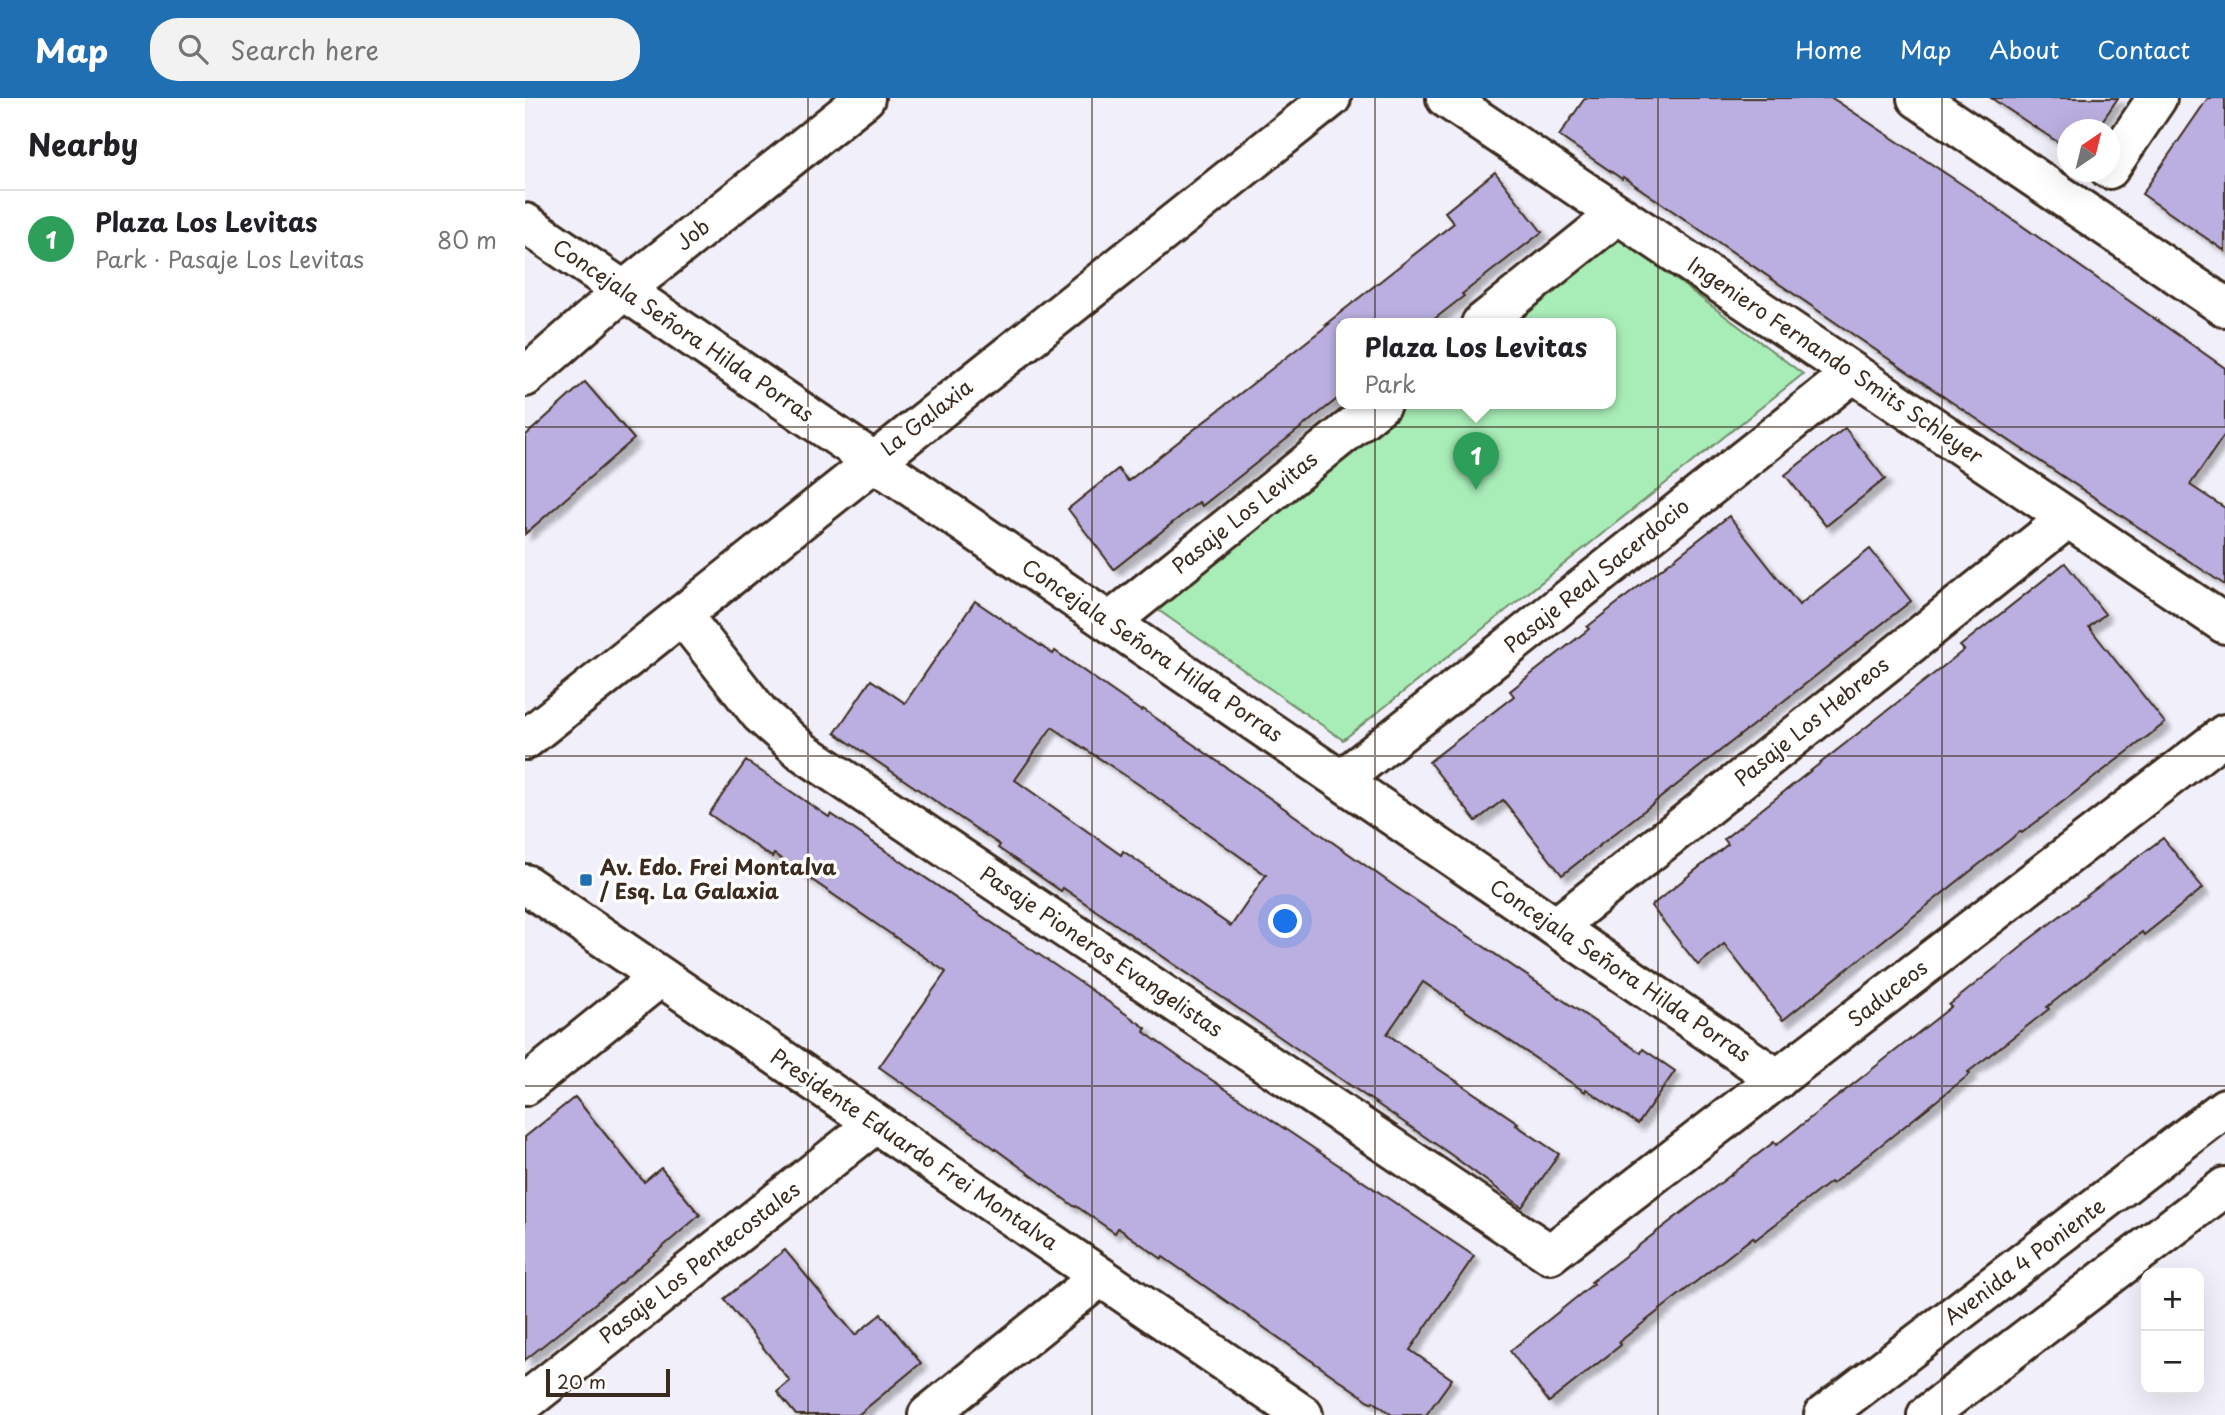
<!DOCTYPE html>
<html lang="en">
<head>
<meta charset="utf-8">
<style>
	:root { --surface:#fff; --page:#f2f2f2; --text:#202124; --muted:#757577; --line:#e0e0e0; --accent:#1f6fb2 }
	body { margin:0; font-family:"Playpen Sans",sans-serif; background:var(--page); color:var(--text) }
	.controls { position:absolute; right:21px; bottom:21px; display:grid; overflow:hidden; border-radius:14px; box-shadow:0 7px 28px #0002 }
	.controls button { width:63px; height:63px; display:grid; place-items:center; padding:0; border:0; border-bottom:2px solid var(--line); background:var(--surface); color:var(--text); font:35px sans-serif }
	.compass { position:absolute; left:1532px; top:21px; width:63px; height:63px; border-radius:50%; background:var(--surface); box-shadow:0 7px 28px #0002; rotate:35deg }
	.scale { position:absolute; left:21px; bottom:18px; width:124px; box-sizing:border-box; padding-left:7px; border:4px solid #3b2a1e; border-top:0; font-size:19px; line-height:24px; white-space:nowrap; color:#3b2a1e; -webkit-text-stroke:5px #fff; paint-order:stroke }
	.you { position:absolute; left:761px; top:824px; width:24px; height:24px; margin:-18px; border:5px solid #fff; border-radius:50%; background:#1a73e8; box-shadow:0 0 0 10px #1a73e833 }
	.badge { display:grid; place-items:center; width:46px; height:46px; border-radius:50%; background:var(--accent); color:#fff; font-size:23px; font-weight:700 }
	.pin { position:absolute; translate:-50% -58px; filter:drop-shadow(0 2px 4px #0008) }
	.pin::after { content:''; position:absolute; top:37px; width:24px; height:21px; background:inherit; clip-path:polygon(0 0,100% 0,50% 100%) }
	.popup { position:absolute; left:811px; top:220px; width:280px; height:91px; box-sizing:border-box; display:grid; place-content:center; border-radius:14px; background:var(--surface); filter:drop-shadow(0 2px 5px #0005); font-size:23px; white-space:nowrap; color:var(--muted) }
	.popup b { font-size:26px; color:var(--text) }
	.popup::after { content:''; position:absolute; left:50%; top:100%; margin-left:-14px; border:14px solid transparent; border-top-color:var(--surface) }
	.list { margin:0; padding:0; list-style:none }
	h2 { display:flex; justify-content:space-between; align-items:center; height:91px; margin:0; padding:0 28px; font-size:30px }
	h2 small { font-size:23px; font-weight:400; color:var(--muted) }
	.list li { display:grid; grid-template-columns:46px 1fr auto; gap:21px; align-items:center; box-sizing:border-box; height:98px; padding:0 28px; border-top:2px solid var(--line) }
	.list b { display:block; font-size:26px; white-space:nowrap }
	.list p { margin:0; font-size:23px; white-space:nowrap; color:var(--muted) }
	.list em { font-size:23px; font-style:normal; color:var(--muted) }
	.icon { flex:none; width:38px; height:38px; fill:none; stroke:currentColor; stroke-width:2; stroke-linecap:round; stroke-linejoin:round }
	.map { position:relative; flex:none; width:1700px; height:1317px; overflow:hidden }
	header { display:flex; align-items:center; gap:42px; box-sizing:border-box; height:98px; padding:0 35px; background:var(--accent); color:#fff }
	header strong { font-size:33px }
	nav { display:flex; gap:38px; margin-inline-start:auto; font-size:24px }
	.search { width:490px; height:63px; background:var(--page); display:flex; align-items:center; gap:18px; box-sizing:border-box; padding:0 24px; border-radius:28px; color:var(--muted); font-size:26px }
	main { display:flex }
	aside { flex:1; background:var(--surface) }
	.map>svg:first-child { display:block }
</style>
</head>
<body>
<header>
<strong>Map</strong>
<div class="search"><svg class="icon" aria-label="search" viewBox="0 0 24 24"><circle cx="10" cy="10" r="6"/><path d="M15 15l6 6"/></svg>Search here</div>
<nav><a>Home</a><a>Map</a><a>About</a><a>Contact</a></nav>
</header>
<main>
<aside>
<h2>Nearby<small></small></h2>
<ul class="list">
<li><span class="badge" style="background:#2e9e5b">1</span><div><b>Plaza Los Levitas</b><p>Park · Pasaje Los Levitas</p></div><em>80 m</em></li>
</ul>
</aside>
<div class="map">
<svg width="1700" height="1317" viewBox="0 0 1700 1317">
	<defs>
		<filter id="shadow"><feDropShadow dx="6" dy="6" stdDeviation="2" flood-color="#0004"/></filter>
	</defs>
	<rect width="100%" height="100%" fill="#f1eff9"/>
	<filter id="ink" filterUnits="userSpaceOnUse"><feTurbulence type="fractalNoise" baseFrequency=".0143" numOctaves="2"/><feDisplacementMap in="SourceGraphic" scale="14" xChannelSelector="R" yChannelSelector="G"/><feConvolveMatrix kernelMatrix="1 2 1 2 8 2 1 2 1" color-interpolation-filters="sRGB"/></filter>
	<g filter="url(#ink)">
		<!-- green -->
		<polygon fill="#a8edb8" stroke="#728c6b" stroke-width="2" points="1087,134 1278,276 818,642 626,507 874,306 1086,306 1086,226 974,226"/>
		<!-- building -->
		<g fill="#baafe0" stroke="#3b2a1e" stroke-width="2" fill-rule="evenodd" filter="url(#shadow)">
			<polygon points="1060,0 1307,0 1453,97 1700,270 1700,336 1665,387 1700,410 1700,487 1428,305 1098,79 1097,81 1034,38"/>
			<polygon points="1466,0 1593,0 1571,32 1543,32 1543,51"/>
			<polygon points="1683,0 1700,0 1700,153 1617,96"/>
			<polygon points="970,74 1017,134 937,196 939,198 903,226 816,226 816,298 677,408 674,404 589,471 543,411 593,371 603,383 804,226 801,226 929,125 920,114"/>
			<polygon points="60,284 109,341 0,436 0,338"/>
			<polygon points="1320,330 1360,381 1301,428 1260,377"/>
			<polygon points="1204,418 1274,507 1345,451 1386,503 1037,777 978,702 951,723 904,664 989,598 985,593 1064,531 1062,529"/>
			<polygon points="1540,465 1580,516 1564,529 1640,625 1497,735 1496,733 1258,922 1199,846 1173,867 1126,808 1203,746 1199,741 1439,552 1435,548"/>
			<path d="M450 503 528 556 530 553 616 613 618 611 871 789 1116 955 1118 951 1150 973 1113 1026 1061 991 1060 994 898 884 862 936 993 1025 991 1027 1034 1056 997 1109 925 1056 538 790 536 793 504 771 473 750 475 747 310 635 346 582 380 605ZM527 629 613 686 741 777 706 828 598 753 596 757 490 682Z"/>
			<polygon points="221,663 304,719 306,716 559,887 621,930 619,934 672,972 949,1158 885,1252 927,1281 901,1317 867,1317 848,1303 847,1305 638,1159 637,1161 593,1130 590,1135 551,1108 550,1109 439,1028 354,969 421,874 249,756 247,759 184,716"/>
			<polygon points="1638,740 1678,790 1619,837 1617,834 1522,909 1524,911 1443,974 1445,976 1307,1086 1305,1084 1230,1142 1228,1139 1094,1244 1096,1247 1024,1304 985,1253 1068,1186 1066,1184 1249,1044 1251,1047 1426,909 1424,907 1499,847 1498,846"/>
			<polygon points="50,999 119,1084 136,1070 175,1117 93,1187 0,1262 0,1039"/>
			<polygon points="260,1152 330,1237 356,1216 396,1265 333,1317 271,1317 252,1294 265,1283 199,1201"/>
		</g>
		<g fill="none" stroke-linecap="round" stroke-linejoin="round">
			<!-- minor casing -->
			<g stroke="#3b2a1e" stroke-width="44">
				<g id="minor">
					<polyline points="921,0 1700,526"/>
					<polyline points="1392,0 1700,209"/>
					<polyline points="1584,71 1632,0"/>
					<polyline points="0,125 1253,981"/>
					<polyline points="956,226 1093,116"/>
					<polyline points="0,279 98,193 340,0"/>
					<polyline points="157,517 235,616 278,654 1025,1156 1700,636"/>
					<polyline points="585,524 856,306"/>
					<polyline points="0,642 806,0"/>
					<polyline points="816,682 1328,275"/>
					<polyline points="0,786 778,1317"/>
					<polyline points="1031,829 1543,420"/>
					<polyline points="0,988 135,879"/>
					<polyline points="0,1304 350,1026"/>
					<polyline points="403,1317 575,1179"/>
				</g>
			</g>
			<!-- tertiary casing -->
			<g stroke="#3b2a1e" stroke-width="44">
				<g id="tertiary">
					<polyline points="1299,1317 1700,1010"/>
					<polyline points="1402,1317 1700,1089"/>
				</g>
			</g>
			<!-- minor -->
			<use href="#minor" stroke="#fff" stroke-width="38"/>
			<!-- tertiary -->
			<use href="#tertiary" stroke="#fff" stroke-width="38"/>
		</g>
	</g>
	<!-- grid -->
	<path fill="none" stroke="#3b2a1e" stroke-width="2" stroke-opacity="0.55" d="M283 0V1317M567 0V1317M850 0V1317M1133 0V1317M1417 0V1317M0 329H1700M0 658H1700M0 988H1700"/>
	<!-- markers -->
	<rect fill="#1f6fb2" stroke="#fff" stroke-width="2.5" x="54" y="775" width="14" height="14" rx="3.5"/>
	<g text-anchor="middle" stroke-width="7" stroke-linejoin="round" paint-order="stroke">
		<!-- street labels -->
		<g font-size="21" fill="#3b2a1e" stroke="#fff">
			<text transform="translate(168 137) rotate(-39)" y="7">Job</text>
			<text transform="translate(158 233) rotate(34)" y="7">Concejala Señora Hilda Porras</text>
			<text transform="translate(1310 263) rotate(34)" y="7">Ingeniero Fernando Smits Schleyer</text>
			<text transform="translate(402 320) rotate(-38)" y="7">La Galaxia</text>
			<text transform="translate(720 415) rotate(-39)" y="7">Pasaje Los Levitas</text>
			<text transform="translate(1072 478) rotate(-39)" y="7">Pasaje Real Sacerdocio</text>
			<text transform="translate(627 553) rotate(34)" y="7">Concejala Señora Hilda Porras</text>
			<text transform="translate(1287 624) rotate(-39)" y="7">Pasaje Los Hebreos</text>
			<text transform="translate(576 854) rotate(34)" y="7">Pasaje Pioneros Evangelistas</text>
			<text transform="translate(1095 873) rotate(34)" y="7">Concejala Señora Hilda Porras</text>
			<text transform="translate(1363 896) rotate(-38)" y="7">Saduceos</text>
			<text transform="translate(389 1052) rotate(34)" y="7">Presidente Eduardo Frei Montalva</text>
			<text transform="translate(1500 1164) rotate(-37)" y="7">Avenida 4 Poniente</text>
			<text transform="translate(175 1165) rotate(-38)" y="7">Pasaje Los Pentecostales</text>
		</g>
		<!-- poi labels -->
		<g font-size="21" font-weight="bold" fill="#3b2a1e" stroke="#fff" text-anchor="start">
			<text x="75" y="777">Av. Edo. Frei Montalva<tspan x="75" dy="24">/ Esq. La Galaxia</tspan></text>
		</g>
	</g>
</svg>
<div class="controls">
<button>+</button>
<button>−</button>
</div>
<svg class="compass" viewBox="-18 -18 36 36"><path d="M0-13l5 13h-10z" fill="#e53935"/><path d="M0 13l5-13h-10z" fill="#757577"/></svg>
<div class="scale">20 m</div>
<div class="you"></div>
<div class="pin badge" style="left:951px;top:392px;background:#2e9e5b">1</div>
<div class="popup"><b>Plaza Los Levitas</b>Park</div>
</div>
</main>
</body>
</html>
